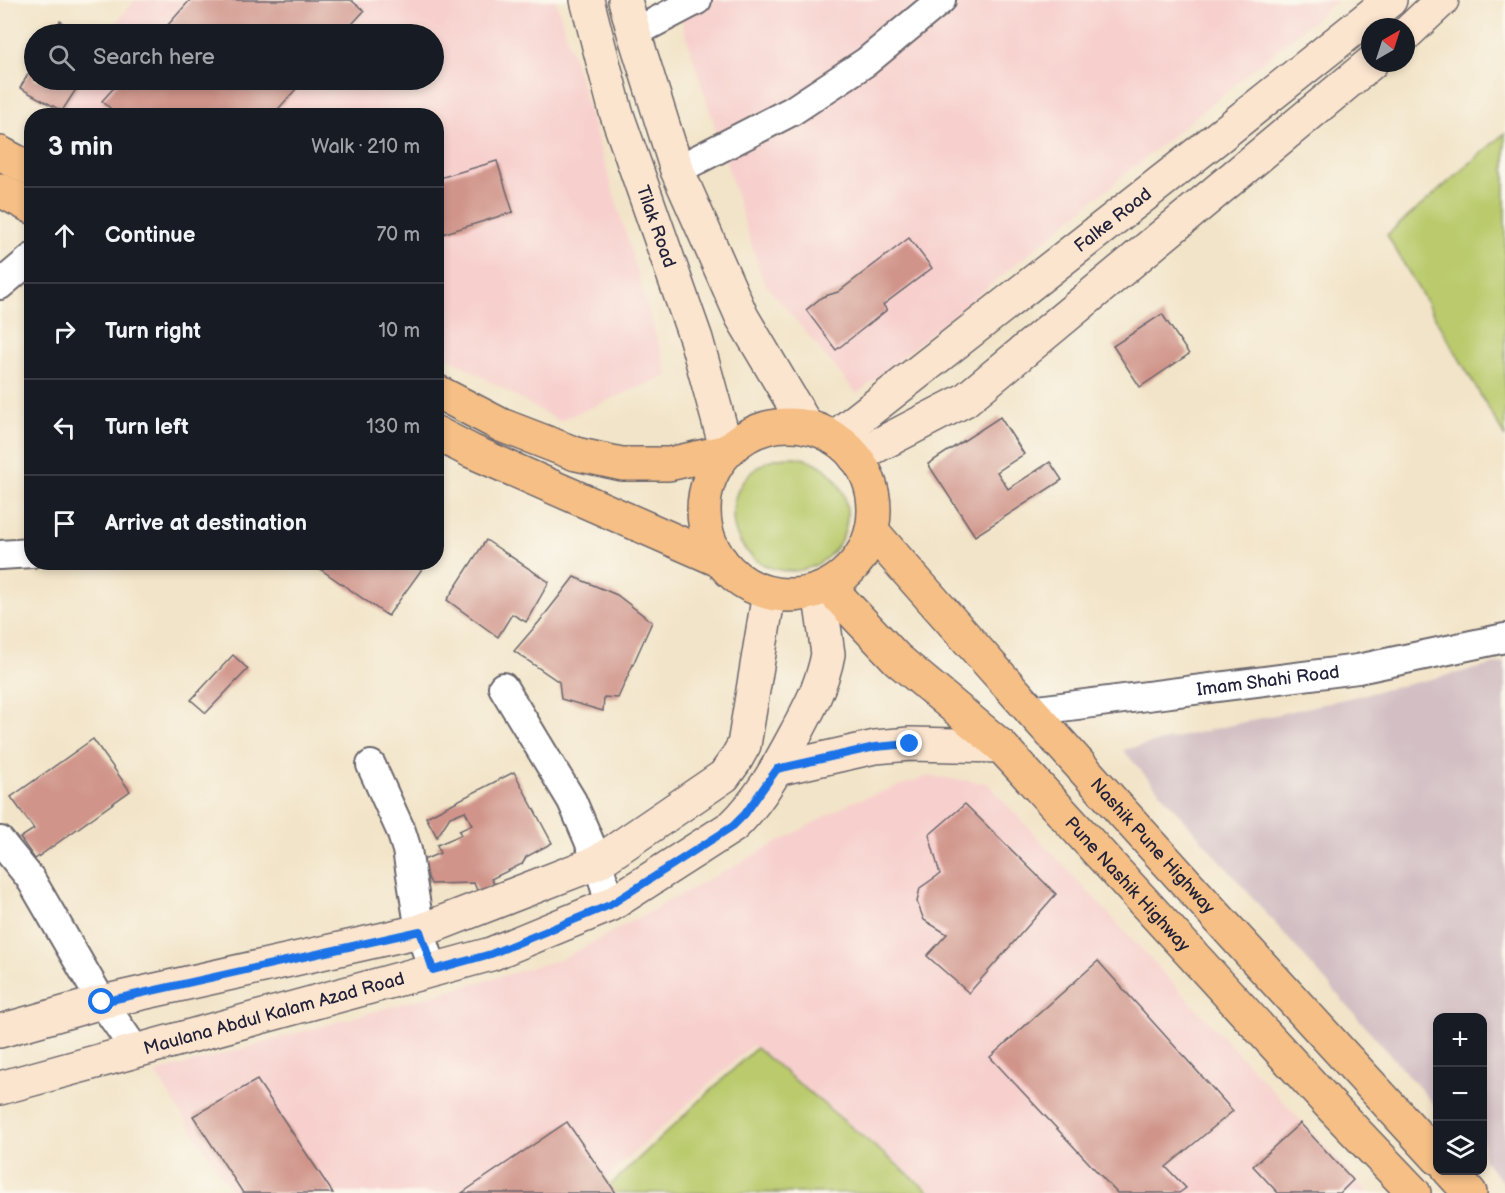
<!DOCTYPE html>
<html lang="en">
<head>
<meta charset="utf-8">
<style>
	:root { --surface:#171b24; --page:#20242c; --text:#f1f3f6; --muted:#9ea1a6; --line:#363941 }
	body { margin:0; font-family:"Balsamiq Sans",sans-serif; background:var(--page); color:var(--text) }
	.controls { position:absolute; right:18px; bottom:18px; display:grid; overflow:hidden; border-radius:12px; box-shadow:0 3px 9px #0003 }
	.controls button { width:54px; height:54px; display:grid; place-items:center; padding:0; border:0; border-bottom:2px solid var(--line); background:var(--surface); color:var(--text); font:30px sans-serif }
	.compass { position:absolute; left:1361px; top:18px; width:54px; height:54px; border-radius:50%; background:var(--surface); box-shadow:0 3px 9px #0003; rotate:39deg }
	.stop { position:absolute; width:18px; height:18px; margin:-14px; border:4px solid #1a73e8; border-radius:50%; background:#fff }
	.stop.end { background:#1a73e8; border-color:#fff; box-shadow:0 2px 6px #0008 }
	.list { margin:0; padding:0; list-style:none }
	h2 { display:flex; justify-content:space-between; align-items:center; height:78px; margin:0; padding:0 24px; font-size:26px }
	h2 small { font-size:20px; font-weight:400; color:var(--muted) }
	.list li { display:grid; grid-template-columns:39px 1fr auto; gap:18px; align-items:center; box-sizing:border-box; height:96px; padding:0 24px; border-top:2px solid var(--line) }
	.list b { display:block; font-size:22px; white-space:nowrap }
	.list em { font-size:20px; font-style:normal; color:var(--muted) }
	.icon { flex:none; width:33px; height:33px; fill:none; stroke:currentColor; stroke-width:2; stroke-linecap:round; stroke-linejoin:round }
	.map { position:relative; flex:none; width:1505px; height:1193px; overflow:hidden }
	.search { position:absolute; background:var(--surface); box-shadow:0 3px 9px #0003; left:24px; top:24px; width:420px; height:66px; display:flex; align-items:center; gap:15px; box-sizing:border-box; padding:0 21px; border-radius:33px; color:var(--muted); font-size:22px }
	.panel { position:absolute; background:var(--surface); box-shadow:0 3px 9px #0003; left:24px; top:108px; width:420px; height:462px; border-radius:24px }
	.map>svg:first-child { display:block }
</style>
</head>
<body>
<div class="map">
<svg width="1505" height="1193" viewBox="0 0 1505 1193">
	<rect width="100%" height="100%" fill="#fbf7ec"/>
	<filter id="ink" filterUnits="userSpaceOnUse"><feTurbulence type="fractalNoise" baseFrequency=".0167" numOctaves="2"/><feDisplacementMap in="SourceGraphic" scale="12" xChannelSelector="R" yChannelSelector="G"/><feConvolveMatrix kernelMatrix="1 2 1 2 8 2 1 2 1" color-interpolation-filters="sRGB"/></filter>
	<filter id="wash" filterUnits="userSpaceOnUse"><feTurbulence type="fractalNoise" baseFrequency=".008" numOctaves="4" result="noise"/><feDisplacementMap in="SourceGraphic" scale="24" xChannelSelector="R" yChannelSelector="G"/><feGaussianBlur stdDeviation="1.35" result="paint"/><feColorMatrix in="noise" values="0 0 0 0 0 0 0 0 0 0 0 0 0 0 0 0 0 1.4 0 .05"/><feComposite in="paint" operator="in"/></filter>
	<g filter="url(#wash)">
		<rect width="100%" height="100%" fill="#f2e4c8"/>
		<!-- built -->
		<g fill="#f7d0cd">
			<polygon points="135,0 556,0 668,375 559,421 437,351 436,116 41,116 70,80 434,80 434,34 107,34"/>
			<polygon points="675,0 1338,0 857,394 763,281"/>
			<polygon points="928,776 987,783 1368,1193 934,1193 752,1045 590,1193 233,1193 155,1073 562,959 852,802"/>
		</g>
		<!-- industrial -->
		<polygon fill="#d2bec3" points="1505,662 1505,1185 1483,1159 1482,1018 1438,1018 1437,1108 1123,750"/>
		<!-- green -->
		<g fill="#baca6c" stroke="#6e7654" stroke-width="1.5">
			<polygon points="1505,133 1505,437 1387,235"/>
			<circle cx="790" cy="514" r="57"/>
			<polygon points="756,1048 931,1193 602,1193"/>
		</g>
		<g id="blocks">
			<!-- building -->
			<g fill="#d0948a">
				<polygon points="190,0 351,0 364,11 343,34 160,34"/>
				<polygon points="60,21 80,34 52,34"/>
				<polygon points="34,64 34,80 82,80 62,111 20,88"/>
				<polygon points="121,80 304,80 272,116 119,116 102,101"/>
				<polygon points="497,161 513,212 436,236 436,179"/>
				<polygon points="909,238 932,268 883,305 887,310 836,350 806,310 822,297 838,292"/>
				<polygon points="1162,314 1189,354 1140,387 1113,346"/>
				<polygon points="1000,417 1024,454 997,472 1008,489 1050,462 1062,480 975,536 928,464"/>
				<polygon points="486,540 549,582 526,622 512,614 498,637 447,600"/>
				<polygon points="310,562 427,562 388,616"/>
				<polygon points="574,577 617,595 652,622 618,698 604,697 603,711 561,699 559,682 514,651 539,622"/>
				<polygon points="233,655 248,669 206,713 191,700"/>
				<polygon points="93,739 130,791 35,859 20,838 34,829 11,797"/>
				<polygon points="514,772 552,843 526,857 522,864 491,879 495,885 478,893 474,883 431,884 421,861 440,853 437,845 461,835 459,831 472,825 465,811 450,817 437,837 426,817"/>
				<polygon points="965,804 1056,894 969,993 927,956 947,934 924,920 917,902 920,888 940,874 929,835"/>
				<polygon points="1098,961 1233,1111 1166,1167 1186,1188 1179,1193 1117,1193 990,1057"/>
				<polygon points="257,1080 333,1193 243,1193 193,1116"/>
				<polygon points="567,1122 616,1193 462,1193"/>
				<polygon points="1300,1123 1353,1180 1340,1193 1278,1193 1253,1166"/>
			</g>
		</g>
	</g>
	<g filter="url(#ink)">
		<use href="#blocks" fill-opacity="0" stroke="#6b666c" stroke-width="1.5"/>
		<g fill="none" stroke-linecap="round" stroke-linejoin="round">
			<!-- street casing -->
			<g stroke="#6b666c" stroke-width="32">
				<g id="street">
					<polyline points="634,33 697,0"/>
					<polyline points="677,170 792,111 866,62 941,0"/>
					<polyline points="0,285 32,258"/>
					<polyline points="0,555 32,553"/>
					<polyline points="503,687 572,801 598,862 610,905"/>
					<path id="s1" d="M1030 711 1358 669 1505 638"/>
					<polyline points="371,765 401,831 407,850 420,931 433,970"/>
					<polyline points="0,841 30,878 102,1002 136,1051"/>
				</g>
			</g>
			<!-- secondary casing -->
			<g stroke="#6b666c" stroke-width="36">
				<g id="secondary">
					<path id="s2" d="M587 0 616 112 696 339 727 451"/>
					<polyline points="625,0 634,33 677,170 742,317 807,427"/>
					<polyline points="1406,34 1442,0"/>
					<path id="s3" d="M834 438 1216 139 1390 0"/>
					<polyline points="855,457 965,400 1371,63"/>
					<polyline points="777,769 875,747 910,744 1001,746"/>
					<polyline points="0,1031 102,1002 420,931 598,862 724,776 735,761 744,745 769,593"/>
					<path id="s4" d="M0 1088 491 954 610 905 733 826C760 800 778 767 795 735 809 709 823 683 828 654L819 590"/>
				</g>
			</g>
			<!-- highway casing -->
			<g stroke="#6b666c" stroke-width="36">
				<g id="highway">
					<polyline points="0,153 32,170"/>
					<polyline points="0,190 32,207"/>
					<polyline points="436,391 501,425 576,454 622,464 669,464 727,451"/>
					<circle cx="789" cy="510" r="85"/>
					<polyline points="436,433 471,451 721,561"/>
					<path id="s5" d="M872 531C1057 742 1247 951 1438 1158"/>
					<path id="s6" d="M829 587 897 659 1001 746 1331 1106 1414 1193"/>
					<polyline points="1449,1170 1470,1193"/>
				</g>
			</g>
			<!-- street -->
			<use href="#street" stroke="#fff" stroke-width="28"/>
			<!-- secondary -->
			<use href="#secondary" stroke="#fbe5cf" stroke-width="33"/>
			<!-- highway -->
			<use href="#highway" stroke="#f5bf86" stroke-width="33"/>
		</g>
	</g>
	<g fill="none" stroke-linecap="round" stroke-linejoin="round" filter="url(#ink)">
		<!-- route -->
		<polyline stroke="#1a73e8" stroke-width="8" points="102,1002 420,931 433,970 491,954 610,905 733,826 745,814 777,769 875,747 910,744"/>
	</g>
	<g text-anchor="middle" stroke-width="6" stroke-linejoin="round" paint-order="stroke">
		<!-- street labels -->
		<g font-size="18" fill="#22223b" stroke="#fbf7ec">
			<text dy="6" stroke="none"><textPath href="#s3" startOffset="354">Falke Road</textPath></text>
			<text dy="6" stroke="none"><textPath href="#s2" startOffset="237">Tilak Road</textPath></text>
			<text dy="6" stroke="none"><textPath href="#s1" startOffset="240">Imam Shahi Road</textPath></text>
			<text dy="6" stroke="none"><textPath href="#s5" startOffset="422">Nashik Pune Highway</textPath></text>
			<text dy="6" stroke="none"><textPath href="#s6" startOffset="422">Pune Nashik Highway</textPath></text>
			<text dy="6" stroke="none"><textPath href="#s4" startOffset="284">Maulana Abdul Kalam Azad Road</textPath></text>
		</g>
	</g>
</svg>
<div class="controls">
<button>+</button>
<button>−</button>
<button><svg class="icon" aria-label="layers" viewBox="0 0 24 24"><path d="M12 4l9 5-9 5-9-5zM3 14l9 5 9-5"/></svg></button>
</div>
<svg class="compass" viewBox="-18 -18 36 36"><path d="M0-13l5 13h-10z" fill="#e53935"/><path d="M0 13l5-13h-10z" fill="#9ea1a6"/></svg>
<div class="stop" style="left:102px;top:1002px"></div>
<div class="stop end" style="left:910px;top:744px"></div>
<div class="search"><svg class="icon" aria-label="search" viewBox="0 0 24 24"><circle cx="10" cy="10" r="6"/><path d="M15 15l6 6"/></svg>Search here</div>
<section class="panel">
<h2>3 min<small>Walk · 210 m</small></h2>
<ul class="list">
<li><svg class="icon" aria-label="ahead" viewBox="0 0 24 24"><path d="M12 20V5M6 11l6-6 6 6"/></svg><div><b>Continue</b></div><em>70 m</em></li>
<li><svg class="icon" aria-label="right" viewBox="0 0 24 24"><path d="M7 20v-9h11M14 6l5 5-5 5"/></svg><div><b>Turn right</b></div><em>10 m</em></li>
<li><svg class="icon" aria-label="left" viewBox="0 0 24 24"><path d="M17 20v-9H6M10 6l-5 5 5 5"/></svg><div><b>Turn left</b></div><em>130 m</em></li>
<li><svg class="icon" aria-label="arrive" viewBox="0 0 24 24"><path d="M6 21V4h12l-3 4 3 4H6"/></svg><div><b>Arrive at destination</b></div></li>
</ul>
</section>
</div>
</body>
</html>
